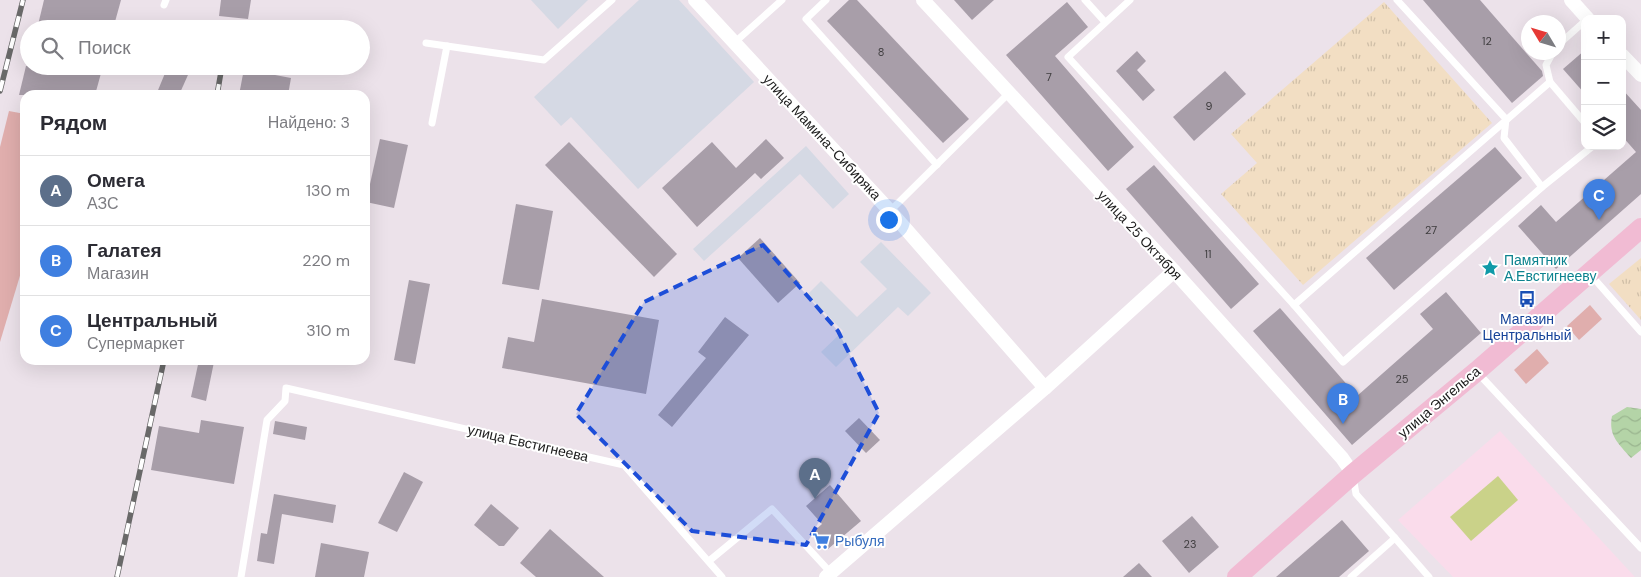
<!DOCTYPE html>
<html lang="ru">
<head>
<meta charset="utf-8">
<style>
	:root { --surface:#fff; --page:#f2f2f3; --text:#2b2b33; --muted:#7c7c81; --line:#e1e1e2; --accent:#ea580c }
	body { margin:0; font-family:"DM Sans",sans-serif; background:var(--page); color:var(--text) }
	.controls { position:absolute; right:15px; top:15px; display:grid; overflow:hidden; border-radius:10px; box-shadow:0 5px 20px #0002 }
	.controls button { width:45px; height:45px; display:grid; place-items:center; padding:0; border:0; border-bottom:1px solid var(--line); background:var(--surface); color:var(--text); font:25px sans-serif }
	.compass { position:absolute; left:1521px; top:15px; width:45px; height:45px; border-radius:50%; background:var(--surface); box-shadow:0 5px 20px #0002; rotate:308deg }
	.you { position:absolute; left:888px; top:219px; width:18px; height:18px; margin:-12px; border:4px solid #fff; border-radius:50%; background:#1a73e8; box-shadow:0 0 0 8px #1a73e833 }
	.badge { display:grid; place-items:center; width:32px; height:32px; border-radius:50%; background:var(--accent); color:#fff; font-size:16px; font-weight:700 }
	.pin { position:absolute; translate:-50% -41px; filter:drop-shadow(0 1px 2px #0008) }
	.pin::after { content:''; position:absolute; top:26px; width:18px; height:15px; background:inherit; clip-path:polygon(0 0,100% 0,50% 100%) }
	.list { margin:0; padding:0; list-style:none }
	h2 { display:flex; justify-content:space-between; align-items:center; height:65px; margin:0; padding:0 20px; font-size:21px }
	h2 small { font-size:16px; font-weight:400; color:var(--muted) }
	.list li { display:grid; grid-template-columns:32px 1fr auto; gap:15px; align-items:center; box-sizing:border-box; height:70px; padding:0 20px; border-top:1px solid var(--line) }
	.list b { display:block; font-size:19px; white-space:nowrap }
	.list p { margin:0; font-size:16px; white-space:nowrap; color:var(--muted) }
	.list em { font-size:16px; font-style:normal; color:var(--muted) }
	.icon { flex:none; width:28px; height:28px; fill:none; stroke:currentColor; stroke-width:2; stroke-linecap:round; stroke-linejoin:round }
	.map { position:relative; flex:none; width:1641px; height:577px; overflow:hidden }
	.search { position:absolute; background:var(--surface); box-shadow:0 5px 20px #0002; left:20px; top:20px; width:350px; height:55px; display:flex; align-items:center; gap:12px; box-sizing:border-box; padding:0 18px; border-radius:28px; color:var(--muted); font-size:19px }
	.panel { position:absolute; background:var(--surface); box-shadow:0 5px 20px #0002; left:20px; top:90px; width:350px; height:275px; border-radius:15px }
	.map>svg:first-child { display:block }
</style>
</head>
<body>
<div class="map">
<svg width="1641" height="577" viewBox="0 0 1641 577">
	<defs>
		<pattern id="park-tufts" width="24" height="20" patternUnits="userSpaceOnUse" patternTransform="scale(1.25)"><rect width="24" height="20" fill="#f2dec3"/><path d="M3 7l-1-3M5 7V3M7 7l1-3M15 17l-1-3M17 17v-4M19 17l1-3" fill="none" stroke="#cfbea7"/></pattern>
		<pattern id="water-waves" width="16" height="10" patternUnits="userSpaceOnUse" patternTransform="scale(1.25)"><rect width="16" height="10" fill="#b4d4a7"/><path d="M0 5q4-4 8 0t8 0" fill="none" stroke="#9ab58f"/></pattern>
	</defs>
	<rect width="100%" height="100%" fill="#ece2ea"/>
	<!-- industrial -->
	<g fill="#d5d9e4">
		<polygon points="531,0 588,0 558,29"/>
		<polygon points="639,0 679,0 754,82 638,189 571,117 561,126 534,97"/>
		<polygon points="806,146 849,194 833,209 800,174 704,261 693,249"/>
		<polygon points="881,242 931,293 908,316 898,307 836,367 821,352 843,331 807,295 821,281 857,317 887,289 860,262"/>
	</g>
	<!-- education -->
	<polygon fill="#fadceb" points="1500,431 1635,577 1453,577 1398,520"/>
	<!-- grass -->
	<g fill="#e0aead">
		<polygon points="9,111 25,114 25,248 22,269 0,342 0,147"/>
		<polygon points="1590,305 1602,319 1579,340 1567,326"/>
		<polygon points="1537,349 1549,363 1526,384 1514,370"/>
	</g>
	<!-- park -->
	<g fill="url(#park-tufts)">
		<polygon points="1384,2 1492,123 1303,285 1221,194 1257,163 1231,134"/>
		<polygon points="1641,258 1641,320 1609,284"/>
	</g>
	<!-- pitch -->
	<polygon fill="#cad289" points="1498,476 1518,500 1471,541 1450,517"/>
	<!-- water -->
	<path fill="url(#water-waves)" d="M1627 407 1641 409V450L1631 458C1619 444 1608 436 1612 416Z"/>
	<!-- building -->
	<g fill="#a89ea9">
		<polygon points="44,0 121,0 113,29 37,29"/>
		<polygon points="221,0 251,0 248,19 219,16"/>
		<polygon points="849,0 857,0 969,119 943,143 827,21"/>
		<polygon points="954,0 994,0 972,20"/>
		<polygon points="1423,0 1480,0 1542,71 1543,76 1512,103"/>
		<polygon points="1067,2 1088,27 1055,56 1134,147 1108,171 1006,55"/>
		<polygon points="1585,50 1585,94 1563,69"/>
		<polygon points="1137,51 1146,61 1137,70 1155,90 1143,101 1116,71"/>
		<polygon points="26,66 103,66 95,95 19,95"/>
		<polygon points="168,66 192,66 179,95 156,95"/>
		<polygon points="244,69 291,78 288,95 239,95"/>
		<polygon points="1225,71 1246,94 1194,141 1173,117"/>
		<polygon points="1622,89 1641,110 1641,194 1556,269 1518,226 1541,205 1556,222 1636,152 1622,136"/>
		<polygon points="380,139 408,145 394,208 366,202"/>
		<polygon points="766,139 784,158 761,179 755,173 697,227 662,188 712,142 736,168"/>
		<polygon points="569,142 677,254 654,277 545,165"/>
		<polygon points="1495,147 1522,178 1394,290 1366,258"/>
		<polygon points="1154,165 1259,284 1231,309 1126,189"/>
		<polygon points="516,204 553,211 539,290 502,284"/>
		<polygon points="760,238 800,283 778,303 738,258"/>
		<polygon points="409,280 430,284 415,364 394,360"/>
		<polygon points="1446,292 1481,333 1352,445 1253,331 1280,308 1357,396 1433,329 1420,314"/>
		<polygon points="542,299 659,320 646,394 502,368 508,337 534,342"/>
		<polygon points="725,317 749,335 672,427 658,415 706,358 698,352"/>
		<polygon points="199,360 214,362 206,401 191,397"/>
		<polygon points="859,418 880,440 866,453 845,431"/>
		<polygon points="201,420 244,427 234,484 151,470 159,426 199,433"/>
		<polygon points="275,421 307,427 305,440 273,434"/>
		<polygon points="404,472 423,482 397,532 378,523"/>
		<polygon points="830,485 861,521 828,549 813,532 822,524 806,506"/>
		<polygon points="274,494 336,505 333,523 282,514 274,564 257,561 261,533 267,534"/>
		<polygon points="491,504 519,528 504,546 499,546 474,525"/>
		<polygon points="1192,516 1219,547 1189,573 1162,541"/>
		<polygon points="1342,520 1369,551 1339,577 1276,577"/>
		<polygon points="550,529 604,577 536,577 520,563"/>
		<polygon points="321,543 369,552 364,577 315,577"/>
		<polygon points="1139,563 1152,577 1123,577"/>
	</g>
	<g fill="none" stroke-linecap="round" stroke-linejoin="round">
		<!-- lane -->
		<g stroke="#fff" stroke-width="7">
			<polyline points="826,0 806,19 937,165"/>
			<polyline points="1085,0 1105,22"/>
			<polyline points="1130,0 1068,57 1294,305 1343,362 1542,187 1593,146"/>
			<polyline points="1397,0 1506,119 1504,138 1542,187"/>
			<polyline points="164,5 166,0"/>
			<polyline points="426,43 544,60 612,0"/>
			<polyline points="734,43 782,0"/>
			<polyline points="1558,45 1585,21"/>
			<polyline points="1550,82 1585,123"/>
			<polyline points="432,123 447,46"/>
			<polyline points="890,211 1009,93"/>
			<polyline points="1590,274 1641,332"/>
			<polyline points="1294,305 1550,82 1546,65 1553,52"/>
			<polyline points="1477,372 1641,548"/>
			<polyline points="1395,538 1429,577"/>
			<polyline points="709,561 772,509 831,573"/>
			<polyline points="241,577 267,420 285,401 286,388 624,465 722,577"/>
			<polyline points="1351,577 1395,538 1356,494 1353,476"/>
		</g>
		<!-- street -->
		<g stroke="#fff" stroke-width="14">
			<polyline points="695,0 890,211 1045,388"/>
			<polyline points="923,0 1174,271 1342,458 1353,474"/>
			<polyline points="1571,0 1588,19"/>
			<polyline points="1622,55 1641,75"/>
			<polyline points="826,577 1045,388 1174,271"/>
		</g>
		<!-- secondary -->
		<polyline stroke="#f1bbd3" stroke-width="20" points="1237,577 1353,474 1477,371 1641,228"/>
		<!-- rail casing -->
		<g stroke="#696969" stroke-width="5.5">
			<g id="rail">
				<polyline points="0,91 23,0"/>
				<polyline points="217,95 222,66"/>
				<polyline points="117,577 164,360"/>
			</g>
		</g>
		<!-- rail -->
		<use href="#rail" stroke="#fff" stroke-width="4" stroke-dasharray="11" stroke-linecap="butt"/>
	</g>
	<!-- marked area -->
	<path fill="#1d4ed8" fill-opacity="0.2" stroke="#1d4ed8" stroke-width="4" stroke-dasharray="10 6" stroke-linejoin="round" d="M763 245 838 331 879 413 806 545 692 531 576 414 644 302Z"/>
	<!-- icons -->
	<defs>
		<g id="sight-bare" transform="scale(1.35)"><path d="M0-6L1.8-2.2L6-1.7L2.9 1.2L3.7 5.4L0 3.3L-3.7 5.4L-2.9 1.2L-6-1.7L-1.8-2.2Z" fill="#0f9aa8" stroke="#fff" stroke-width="2.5" paint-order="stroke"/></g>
		<g id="bus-bare" transform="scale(1.35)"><path d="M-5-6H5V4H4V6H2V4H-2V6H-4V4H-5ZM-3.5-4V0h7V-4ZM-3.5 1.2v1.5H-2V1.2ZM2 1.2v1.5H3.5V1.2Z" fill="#1a4fb4" stroke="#fff" stroke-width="2.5" paint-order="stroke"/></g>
		<g id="supermarket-bare" transform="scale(1.35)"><path d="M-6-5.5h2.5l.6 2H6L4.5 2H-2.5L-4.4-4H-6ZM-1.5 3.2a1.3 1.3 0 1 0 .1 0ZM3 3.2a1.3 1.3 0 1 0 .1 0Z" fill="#3f7fe0" stroke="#fff" stroke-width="2.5" paint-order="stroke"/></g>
	</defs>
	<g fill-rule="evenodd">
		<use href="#sight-bare" x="1490" y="268"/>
		<use href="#bus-bare" x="1527" y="299"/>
		<use href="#supermarket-bare" x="821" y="541"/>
	</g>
	<g text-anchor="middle" stroke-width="4" stroke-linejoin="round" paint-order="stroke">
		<!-- number labels -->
		<g font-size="11" fill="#3e3c3e">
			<text x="1487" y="45">12</text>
			<text x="881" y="56">8</text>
			<text x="1049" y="81">7</text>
			<text x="1209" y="110">9</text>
			<text x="1431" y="234">27</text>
			<text x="1208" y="258">11</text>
			<text x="1402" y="383">25</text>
			<text x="1190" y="548">23</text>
		</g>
		<!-- street labels -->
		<g font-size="14" fill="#1b1b1b" stroke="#fff">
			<text transform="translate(822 137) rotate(47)" y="5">улица Мамина-Сибиряка</text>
			<text transform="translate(1140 235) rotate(47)" y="5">улица 25 Октября</text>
			<text transform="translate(1439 402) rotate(-40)" y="5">улица Энгельса</text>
			<text transform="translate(528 443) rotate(13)" y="5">улица Евстигнеева</text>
		</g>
		<!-- culture labels -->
		<g font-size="14" fill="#0d838f" stroke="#fff" text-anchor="start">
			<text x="1504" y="265">Памятник<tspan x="1504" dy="16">А.Евстигнееву</tspan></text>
		</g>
		<!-- transit labels -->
		<g font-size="14" fill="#164399" stroke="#fff">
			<text x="1527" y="324">Магазин<tspan x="1527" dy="16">Центральный</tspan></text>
		</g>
		<!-- shop labels -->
		<g font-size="14" fill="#366cbe" stroke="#fff" text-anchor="start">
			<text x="835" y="546">Рыбуля</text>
		</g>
	</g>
</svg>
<div class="controls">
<button>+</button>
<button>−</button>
<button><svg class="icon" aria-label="layers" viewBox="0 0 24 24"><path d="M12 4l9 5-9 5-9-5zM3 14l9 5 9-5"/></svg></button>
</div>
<svg class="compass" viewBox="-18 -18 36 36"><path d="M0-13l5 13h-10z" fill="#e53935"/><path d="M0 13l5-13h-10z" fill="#7c7c81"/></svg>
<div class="you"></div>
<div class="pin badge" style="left:815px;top:499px;background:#5c6f8a">A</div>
<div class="pin badge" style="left:1343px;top:424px;background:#3f7fe0">B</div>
<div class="pin badge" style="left:1599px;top:220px;background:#3f7fe0">C</div>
<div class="search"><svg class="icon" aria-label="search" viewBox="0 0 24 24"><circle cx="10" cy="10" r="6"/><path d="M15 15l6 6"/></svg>Поиск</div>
<section class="panel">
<h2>Рядом<small>Найдено: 3</small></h2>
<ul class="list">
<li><span class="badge" style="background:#5c6f8a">A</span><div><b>Омега</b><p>АЗС</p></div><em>130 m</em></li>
<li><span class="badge" style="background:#3f7fe0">B</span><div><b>Галатея</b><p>Магазин</p></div><em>220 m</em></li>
<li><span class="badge" style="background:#3f7fe0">C</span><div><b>Центральный</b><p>Супермаркет</p></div><em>310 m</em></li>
</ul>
</section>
</div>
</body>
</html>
